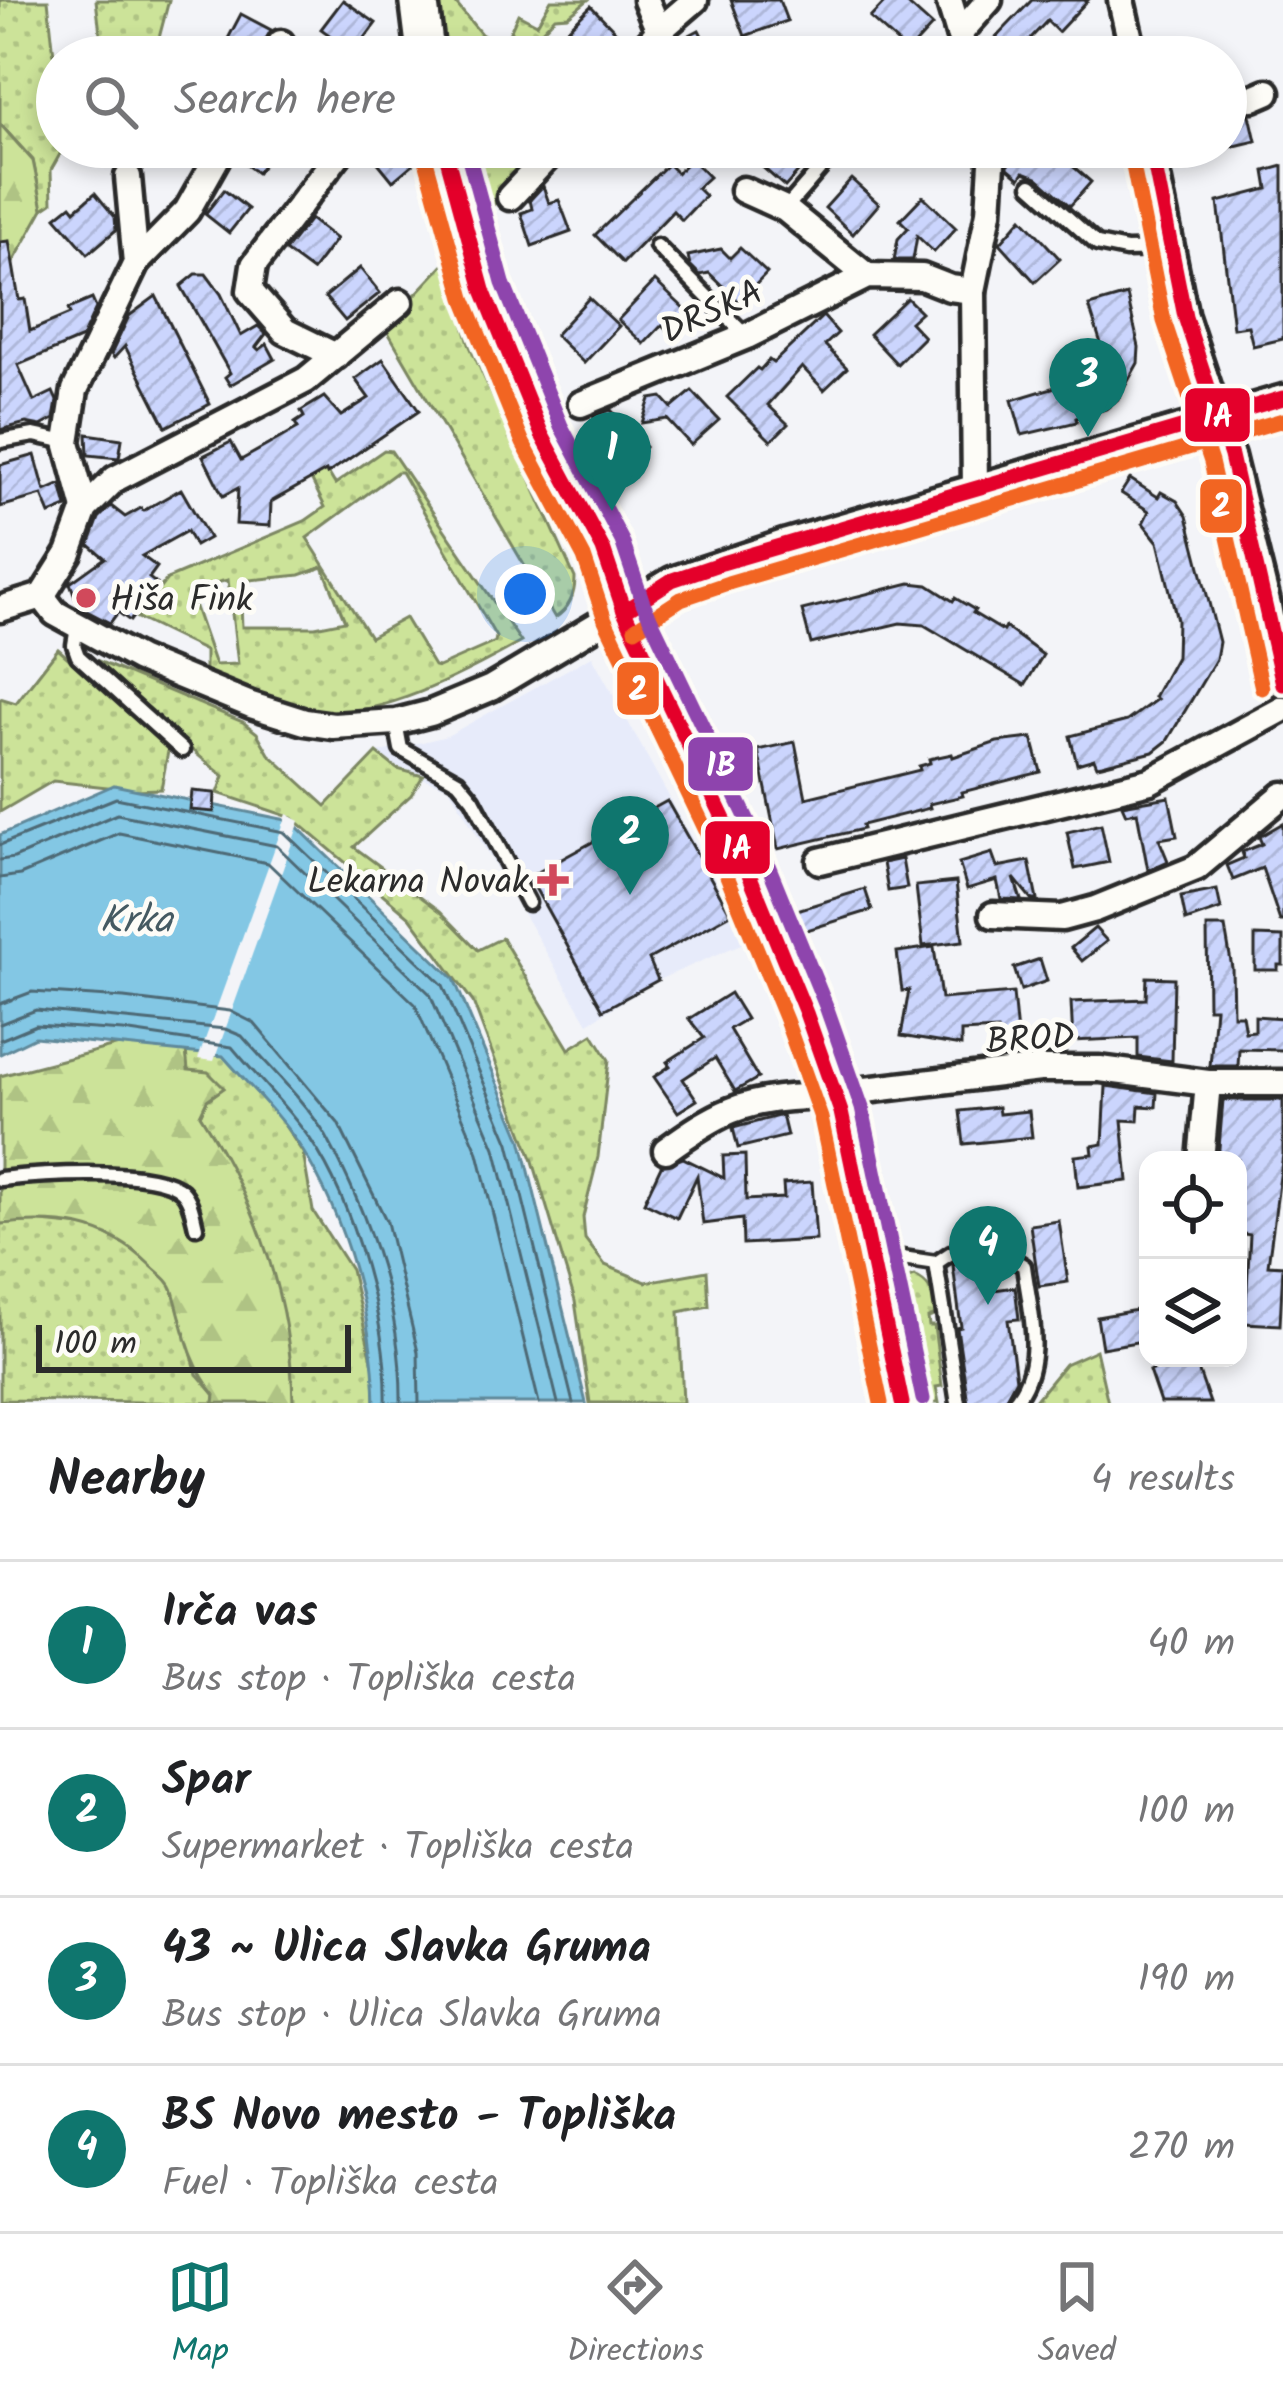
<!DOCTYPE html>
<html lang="en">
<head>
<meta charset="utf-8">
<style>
	:root { --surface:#fff; --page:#f2f2f2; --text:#202124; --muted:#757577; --line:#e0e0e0; --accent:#0f766e }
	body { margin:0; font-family:Kalam,sans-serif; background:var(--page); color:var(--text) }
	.controls { position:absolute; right:36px; bottom:36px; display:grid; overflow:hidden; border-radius:24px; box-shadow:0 6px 18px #0003 }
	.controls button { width:108px; height:108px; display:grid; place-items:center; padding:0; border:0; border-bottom:3px solid var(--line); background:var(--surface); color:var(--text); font:60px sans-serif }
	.scale { position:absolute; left:36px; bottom:30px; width:315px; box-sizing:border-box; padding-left:12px; border:6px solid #2b2b2b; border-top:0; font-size:33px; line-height:42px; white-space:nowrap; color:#2b2b2b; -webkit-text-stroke:9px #fdfcf7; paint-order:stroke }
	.you { position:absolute; left:525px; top:594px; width:42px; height:42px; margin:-30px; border:9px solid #fff; border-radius:50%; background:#1a73e8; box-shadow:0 0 0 18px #1a73e833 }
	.badge { display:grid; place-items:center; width:78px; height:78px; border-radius:50%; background:var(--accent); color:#fff; font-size:39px; font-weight:700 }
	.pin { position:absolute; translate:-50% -99px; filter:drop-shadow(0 3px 6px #0008) }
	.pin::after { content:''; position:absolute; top:63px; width:42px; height:36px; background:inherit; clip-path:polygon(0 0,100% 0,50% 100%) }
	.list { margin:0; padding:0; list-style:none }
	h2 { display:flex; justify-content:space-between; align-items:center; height:156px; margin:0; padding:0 48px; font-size:51px }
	h2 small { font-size:39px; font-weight:400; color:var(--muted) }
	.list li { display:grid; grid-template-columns:78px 1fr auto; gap:36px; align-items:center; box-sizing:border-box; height:168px; padding:0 48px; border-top:3px solid var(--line) }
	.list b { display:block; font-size:45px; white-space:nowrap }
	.list p { margin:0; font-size:39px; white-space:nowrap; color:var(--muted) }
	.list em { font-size:39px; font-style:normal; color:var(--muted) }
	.icon { flex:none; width:66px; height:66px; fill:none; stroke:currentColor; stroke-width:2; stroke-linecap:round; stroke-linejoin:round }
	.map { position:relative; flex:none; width:1283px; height:1403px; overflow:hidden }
	.search { position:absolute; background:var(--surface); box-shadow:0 6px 18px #0003; left:36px; right:36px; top:36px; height:132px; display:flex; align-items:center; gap:30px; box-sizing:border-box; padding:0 42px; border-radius:66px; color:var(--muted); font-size:45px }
	.sheet { height:828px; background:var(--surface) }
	nav { display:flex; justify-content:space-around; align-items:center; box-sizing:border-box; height:168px; border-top:3px solid var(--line); background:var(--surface); font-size:33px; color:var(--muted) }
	nav a { display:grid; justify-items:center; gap:6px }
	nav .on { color:var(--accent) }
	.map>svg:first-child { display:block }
</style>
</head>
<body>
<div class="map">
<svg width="1283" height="1403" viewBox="0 0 1283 1403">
	<defs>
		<pattern id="grass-dots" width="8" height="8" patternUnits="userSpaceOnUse" patternTransform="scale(3)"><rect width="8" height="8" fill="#cce399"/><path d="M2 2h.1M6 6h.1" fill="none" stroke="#afc384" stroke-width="1.8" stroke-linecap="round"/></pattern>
		<pattern id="forest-firs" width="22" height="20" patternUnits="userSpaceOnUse" patternTransform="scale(3)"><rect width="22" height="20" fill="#cce399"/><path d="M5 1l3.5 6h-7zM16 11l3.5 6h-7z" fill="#afc384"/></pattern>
		<pattern id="building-hatch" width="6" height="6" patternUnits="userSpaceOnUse" patternTransform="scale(3)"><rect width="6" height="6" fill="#cbd5fd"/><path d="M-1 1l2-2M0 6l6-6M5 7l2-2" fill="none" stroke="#aeb7d9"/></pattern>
	</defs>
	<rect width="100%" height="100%" fill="#f3f4f8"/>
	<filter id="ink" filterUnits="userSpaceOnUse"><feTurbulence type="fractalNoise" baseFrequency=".00833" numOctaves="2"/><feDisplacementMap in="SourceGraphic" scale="24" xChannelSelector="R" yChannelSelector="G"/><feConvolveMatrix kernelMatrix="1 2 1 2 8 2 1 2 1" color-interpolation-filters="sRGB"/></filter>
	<g filter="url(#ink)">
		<!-- built -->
		<polygon fill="#e7ebfa" points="592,656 748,941 658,980 588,1023 449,788 397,769 377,753 447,736"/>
		<!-- grass -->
		<g fill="url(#grass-dots)" stroke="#7c8762" stroke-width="3" fill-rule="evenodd">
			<polygon points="0,0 48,0 57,83 57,147 64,147 51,170 52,203 43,209 33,160 0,124"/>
			<polygon points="96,0 169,0 154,57 103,57"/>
			<polygon points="435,0 453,0 481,34 503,47 518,14 537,24 551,0 588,0 568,16 555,17 517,57 442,57"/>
			<polygon points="460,147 546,147 481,219"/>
			<path d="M446 262 469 344 575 578C575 595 569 609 555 618L385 327Z"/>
			<path d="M311 444 335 484 384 450 391 451 521 642C464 674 379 720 311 713 280 709 236 687 205 677V651L137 618 167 579 305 521 325 507 299 455ZM397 472H401L496 637 495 642 438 667 434 666 405 618 370 637 307 538ZM323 567 345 621 315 627H242L240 581 300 575ZM228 580 238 664 215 665 189 590Z"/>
			<polygon points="58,649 169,746 161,789 134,790 53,781 0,812 0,698 16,703"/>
			<path d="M98 661 243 722 257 733 269 754 326 806 377 753 397 769 423 776 411 795 354 847 440 911 478 950 502 938 569 1049 593 1034 609 1060 598 1157 583 1217 585 1239 605 1265 646 1282 707 1271 709 1306 679 1312 683 1403H590L575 1301 533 1161 473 1002 410 917 293 818 218 793 224 776C179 742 140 703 96 667Z"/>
			<path d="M186 1051 220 1053 263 1093 303 1153 313 1211 351 1270 374 1369 375 1403H293C291 1306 252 1196 200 1115L207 1100 223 1088 187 1070Z"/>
			<polygon points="32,1221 92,1227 135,1250 173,1285 197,1374 215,1395 214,1403 0,1400 0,1224"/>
			<path d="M914 1276C933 1284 933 1296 937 1315L928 1318 929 1326H934L942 1386 936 1387 939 1403H922L899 1292 902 1280Z"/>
			<polygon points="1096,1350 1108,1403 1033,1403 1065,1364"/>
		</g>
		<!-- forest -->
		<g fill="url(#forest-firs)" stroke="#7c8762" stroke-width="3">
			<polygon points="0,124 33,161 43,209 9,270 0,270"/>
			<path d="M119 1045 186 1051 188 1070 208 1072 224 1088 207 1100 200 1115C256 1202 291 1300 293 1403H214L215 1395C189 1364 184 1328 173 1291 170 1280 157 1272 149 1264 106 1222 57 1218 0 1224V1076Z"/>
		</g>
		<!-- water -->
		<path fill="#83c7e4" stroke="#60899a" stroke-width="3" d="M114 785 291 821 454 979 521 1139 586 1403H375C373 1317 347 1220 301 1148 280 1115 248 1085 223 1056L35 1037 0 1054V835Z"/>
		<!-- pier -->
		<polygon fill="#f3f4f8" points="287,814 300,821 214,1061 198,1059"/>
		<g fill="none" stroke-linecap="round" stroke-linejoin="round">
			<!-- shore -->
			<g stroke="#4e6975" stroke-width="3">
				<polyline points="0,845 116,798 284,832 443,985 509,1143 573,1403"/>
				<polyline points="0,860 14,858 117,814 277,846 430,994 495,1148 558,1403"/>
				<polyline points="0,878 20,875 119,833 268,863 415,1004 478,1153 539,1403"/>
				<polyline points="0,1004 32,992 124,998 230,1011 254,1023 338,1123 387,1222 418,1352 419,1403"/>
				<path d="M0 1024 36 1010 225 1029 242 1036C269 1067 305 1101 326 1136 370 1216 402 1311 401 1403"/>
				<path d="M0 1040 36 1025 123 1031 232 1047C257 1077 287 1107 310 1139 354 1203 388 1325 386 1403"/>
			</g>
		</g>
		<!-- building -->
		<g fill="url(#building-hatch)" stroke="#2b2b2b" stroke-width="3">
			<polygon points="343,0 376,23 354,53 321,29"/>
			<polygon points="731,0 779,0 787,21 745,36"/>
			<polygon points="887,0 903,0 932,26 908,52 870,18"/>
			<polygon points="1032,0 1088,0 1058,32 1047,21 1013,57 982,57 982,52"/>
			<polygon points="591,6 618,34 595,57 539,57"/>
			<polygon points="241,14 271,30 257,57 230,57 221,52"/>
			<polygon points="699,30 713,57 658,57 667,47"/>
			<polygon points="1226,115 1250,115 1256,141 1226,148"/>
			<polygon points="239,147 277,147 257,173 236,157"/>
			<polygon points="380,147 409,147 419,159 393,181 371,154"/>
			<polygon points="753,147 820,147 785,187 760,165 766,158"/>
			<polygon points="1009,147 1051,147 1091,182 1070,206 1037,177 1024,172 1020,178 1008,168"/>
			<polygon points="691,159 709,177 697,188 705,196 682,220 673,211 623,263 595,235 668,164 677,173"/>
			<polygon points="1283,166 1283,339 1253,346 1248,326 1233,328 1218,202 1268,189 1265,171"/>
			<polygon points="851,179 879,204 853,234 825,208"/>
			<polygon points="543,186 549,203 559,200 571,232 532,246 521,213 532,209 530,200"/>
			<polygon points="224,190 248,209 229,233 205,214"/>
			<polygon points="95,193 115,217 116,230 88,254 56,217 71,205 75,210"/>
			<polygon points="923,196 956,228 934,252 917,236 913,260 894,260 898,239 908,228 900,220"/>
			<polygon points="1022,218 1060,259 1035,282 1000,243"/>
			<polygon points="310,219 336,239 312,271 285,251"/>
			<polygon points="9,241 19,300 25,299 30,331 70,314 68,309 92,299 96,308 82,338 18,365 34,401 53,392 57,401 54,419 41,426 26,423 0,430 0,242"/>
			<polygon points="740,248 767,273 739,302 709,273 700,275 690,265 688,256 721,249 730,258"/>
			<polygon points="360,268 380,293 345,321 325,297"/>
			<polygon points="196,274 206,274 221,294 241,336 258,326 266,334 256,347 259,350 267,344 275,359 230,385 225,377 230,373 181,286"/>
			<polygon points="655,281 690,314 672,334 662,325 644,344 618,320"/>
			<polygon points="1127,295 1139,347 1138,363 1118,399 1106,409 1076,418 1077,422 1022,435 1012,400 1095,375 1105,356 1089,306"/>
			<polygon points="156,296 210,404 166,427 125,346 114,358 111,354 129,316"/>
			<polygon points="589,298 619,326 584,363 555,335"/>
			<polygon points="907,298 921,312 910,322 924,337 897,364 869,334"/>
			<polygon points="823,316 838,333 825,345 847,368 824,390 802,367 768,405 788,424 771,441 727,397 757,368 760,370 769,360 773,363"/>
			<polygon points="383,359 419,411 327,474 326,471 271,502 270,526 236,524 238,488 223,496 203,456 231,442 241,460 298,428 295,423 304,417 301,411 324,397 341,416 369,398 355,379"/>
			<polygon points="692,391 719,420 691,445 667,419 642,423 650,399 662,397 672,408"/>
			<polygon points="611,410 645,447 621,475 582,432 595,421 594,416"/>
			<polygon points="87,434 122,439 119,458 88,455"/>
			<polygon points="35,455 45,491 61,484 67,507 50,514 42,495 0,507 0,465"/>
			<polygon points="1130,479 1158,497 1161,492 1177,501 1187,516 1219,642 1216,659 1167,741 1153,752 1102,765 1097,766 1094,759 1077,764 1070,736 1127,721 1157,699 1154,697 1176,657 1177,620 1158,542 1143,523 1149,511 1121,493"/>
			<polygon points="181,489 209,538 195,546 187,531 142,556 157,567 149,578 157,584 130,621 118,612 110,623 79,607 70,583 105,558 89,545 99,518 111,506 125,517 141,508 143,511"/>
			<polygon points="910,583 928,585 953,601 955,598 975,610 973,613 1003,631 1005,627 1043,655 1025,685 924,625 900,623 811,644 802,610"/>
			<polygon points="1032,738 1041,772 962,792 963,796 929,804 930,808 862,825 863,829 778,849 758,750 795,742 806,798 920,770 919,766 930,763 929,759 952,754 953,757 997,742"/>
			<polygon points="192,791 215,793 214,812 190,810"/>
			<polygon points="1169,797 1177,836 1159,839 1168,861 1148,870 1137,812 1126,814 1122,805"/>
			<polygon points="667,801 731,914 649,959 658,980 603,1010 529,877"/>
			<polygon points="1283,823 1283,921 1280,921 1262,868 1233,880 1227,865 1244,858 1242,852 1262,844 1259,837"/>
			<polygon points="1101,824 1109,862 1075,869 1067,832"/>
			<polygon points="992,853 997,867 1029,861 1037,900 1032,900 1014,878 1021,900 1001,899 997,880 967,889 959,863"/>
			<polygon points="902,859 907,888 888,891 883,863"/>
			<polygon points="956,882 963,941 923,946 916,886"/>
			<polygon points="865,889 872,910 804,931 797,910"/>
			<polygon points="1217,890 1221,909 1186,921 1181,897"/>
			<polygon points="1207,927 1225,927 1232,968 1233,1015 1242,1015 1245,1032 1255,1031 1255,1016 1283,1018 1283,1050 1239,1049 1238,1066 1210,1066 1215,1008 1208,1008"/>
			<polygon points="1095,928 1107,941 1082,961 1071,948"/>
			<polygon points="1255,936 1283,937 1283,965 1278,965 1278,970 1255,970"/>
			<polygon points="934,947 941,999 1013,993 1017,1035 1042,1033 1043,1052 999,1057 997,1030 961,1032 961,1046 901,1036 909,990 902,991 897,952"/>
			<polygon points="1040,959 1047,981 1021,990 1014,968"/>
			<polygon points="1147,977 1174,978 1172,1061 1138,1057 1138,1038 1073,1041 1071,1002 1146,999"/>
			<polygon points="730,993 746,1019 729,1029 758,1078 735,1091 715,1058 683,1079 697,1100 678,1112 654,1077 670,1066 667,1062 704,1038 689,1019"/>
			<polygon points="1106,1086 1157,1093 1156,1107 1139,1106 1138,1121 1122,1120 1128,1181 1078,1187 1075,1156 1093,1154 1092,1146 1103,1144"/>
			<polygon points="1223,1100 1283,1100 1283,1154 1268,1265 1283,1266 1280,1325 1245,1323 1250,1235 1238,1233 1238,1160 1218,1160"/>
			<polygon points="998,1107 999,1114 1029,1111 1032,1137 964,1144 960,1111"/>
			<polygon points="782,1115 787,1136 738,1148 733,1128"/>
			<polygon points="745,1155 746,1200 784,1198 783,1184 812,1182 816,1240 743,1244 742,1219 703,1224 697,1176 677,1218 644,1202 661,1166 683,1158 724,1178 723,1156"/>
			<polygon points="1059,1221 1068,1282 1039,1286 1030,1225"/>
			<polygon points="990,1260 994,1290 1015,1287 1019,1319 1008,1320 1016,1379 1003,1403 968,1403 957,1328 961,1327 953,1265"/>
			<polygon points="1148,1308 1148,1340 1102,1348 1097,1317"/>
			<polygon points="1155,1358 1194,1358 1210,1403 1160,1403 1149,1371 1158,1368"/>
		</g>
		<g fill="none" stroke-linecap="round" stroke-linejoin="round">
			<!-- service casing -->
			<g stroke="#2b2b2b" stroke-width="21">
				<g id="service">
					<polyline points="1031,185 1097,244 1126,250 1170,249"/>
					<polyline points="786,208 839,147"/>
					<polyline points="657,246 746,336"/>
					<polyline points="0,441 34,435 67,442"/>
					<polyline points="77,627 74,645 78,656 182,750"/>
					<polyline points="396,722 401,749 458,781 473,799 528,903"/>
					<path d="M0 1179C37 1175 155 1166 182 1191 191 1200 193 1215 196 1227"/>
					<polyline points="875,1254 936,1263 958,1403"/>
					<path d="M936 1263 951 1253 995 1248 1024 1266C1030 1312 1047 1365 1013 1403"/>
				</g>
			</g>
			<!-- minor casing -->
			<g stroke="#2b2b2b" stroke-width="33">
				<g id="minor">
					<polyline points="646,0 659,31"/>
					<polyline points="949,0 966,57"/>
					<polyline points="1121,0 1134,57"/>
					<polyline points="959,34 989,0"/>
					<polyline points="273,57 281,43"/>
					<polyline points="636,57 659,31 695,0"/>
					<polyline points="1226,99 1253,98 1267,92"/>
					<polyline points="1151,147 1185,317 1231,456 1268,606 1283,684"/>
					<polyline points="743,190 785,209 867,276"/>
					<polyline points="510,197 557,147"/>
					<polyline points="136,263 187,211 223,147"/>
					<polyline points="336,356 285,331 250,291 254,265 344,147"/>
					<polyline points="581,404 747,336 867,276 922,277 950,288 973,291"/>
					<polyline points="975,490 973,291 989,212 993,147"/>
					<polyline points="85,509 67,442 75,390 136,263 128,177"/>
					<polyline points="42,596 55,613 139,659 251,705 305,722 333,726 396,722 431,713 491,688 672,580 787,542 1283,398"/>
					<polyline points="0,609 42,596 69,553 85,509 115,479 306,380 400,302"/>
					<polyline points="820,861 1150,781 1283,709"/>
					<polyline points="993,915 1062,918 1095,909 1196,868 1283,795"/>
					<polyline points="857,1091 1040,1069 1100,1069 1208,1083 1283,1083"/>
					<path d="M666 1150C716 1114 742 1099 806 1097"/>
					<polyline points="1201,1160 1208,1083"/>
				</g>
			</g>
			<!-- secondary casing -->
			<g stroke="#2b2b2b" stroke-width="45">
				<g id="secondary">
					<polyline points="419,0 426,57"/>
					<polyline points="444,147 483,290 542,435 603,549 624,611 742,857 806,1013 841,1112 902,1403"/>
				</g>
			</g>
			<!-- service -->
			<use href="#service" stroke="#fdfcf7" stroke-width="12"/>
			<!-- minor -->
			<use href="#minor" stroke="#fdfcf7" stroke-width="24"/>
			<!-- secondary -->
			<use href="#secondary" stroke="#fdfcf7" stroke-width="36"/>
			<!-- bus-1 casing -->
			<g stroke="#fdfcf7" stroke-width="24">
				<g id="bus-1">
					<polyline points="444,147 483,290 542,435 603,549 624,611 742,857 806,1013 841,1112 902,1403"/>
					<polyline points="1151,147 1185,317 1231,456 1283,684"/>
					<polyline points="624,611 672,580 722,563 1283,398"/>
				</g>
			</g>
			<!-- bus-2 casing -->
			<g stroke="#fdfcf7" stroke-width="24">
				<g id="bus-2">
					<polyline points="1130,151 1164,321 1211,462 1262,688"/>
					<polyline points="424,153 464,298 523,443 584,557 605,620 723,866 786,1020 821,1118 881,1403"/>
					<polyline points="635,629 681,599 728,583 1283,420"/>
				</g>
			</g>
			<!-- bus-3 casing -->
			<g stroke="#fdfcf7" stroke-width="24">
				<polyline id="bus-3" points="466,147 503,283 561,426 622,541 643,603 761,848 826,1006 862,1108 923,1399"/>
			</g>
			<!-- bus-1 -->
			<use href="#bus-1" stroke="#e4002b" stroke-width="15"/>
			<!-- bus-2 -->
			<use href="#bus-2" stroke="#f26522" stroke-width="15"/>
			<!-- bus-3 -->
			<use href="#bus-3" stroke="#8e44ad" stroke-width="15"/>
		</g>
	</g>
	<!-- markers -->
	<g fill="#d1495b" stroke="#fdfcf7" stroke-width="4.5">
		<circle cx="86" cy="598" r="12"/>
		<path d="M547 862h12v12h12v12h-12v12h-12v-12h-12v-12h12z"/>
	</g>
	<g text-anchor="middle" stroke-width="10" stroke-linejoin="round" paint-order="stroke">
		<!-- street labels -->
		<g font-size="36" fill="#2b2b2b" stroke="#fdfcf7">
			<text transform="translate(711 310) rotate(-24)" y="13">DRSKA</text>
			<text transform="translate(1030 1037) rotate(-4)" y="13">BROD</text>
		</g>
		<!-- poi labels -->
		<g font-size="36" fill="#2b2b2b" stroke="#fdfcf7" text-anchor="start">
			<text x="110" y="611">Hiša Fink</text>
			<text x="529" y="893" text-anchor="end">Lekarna Novak</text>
		</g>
		<!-- water labels -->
		<g font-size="39" font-style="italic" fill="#455a62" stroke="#fdfcf7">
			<text x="136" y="932">Krka</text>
		</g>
	</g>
	<g stroke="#fdfcf7" stroke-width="4.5">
		<rect x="1183" y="386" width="69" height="58" rx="12" fill="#e4002b"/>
		<rect x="1198" y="477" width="46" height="58" rx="12" fill="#f26522"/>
		<rect x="615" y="660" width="46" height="57" rx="12" fill="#f26522"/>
		<rect x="686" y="735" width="69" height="58" rx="12" fill="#8e44ad"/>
		<rect x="703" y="819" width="69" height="57" rx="12" fill="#e4002b"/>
	</g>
	<g font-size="33" text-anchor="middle" font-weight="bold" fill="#fff">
		<text x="1218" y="427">1A</text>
		<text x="1221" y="517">2</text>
		<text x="638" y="700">2</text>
		<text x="721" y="776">1B</text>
		<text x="737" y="859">1A</text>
	</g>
</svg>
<div class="controls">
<button><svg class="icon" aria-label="locate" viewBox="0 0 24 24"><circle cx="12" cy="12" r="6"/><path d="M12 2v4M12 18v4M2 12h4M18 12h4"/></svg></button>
<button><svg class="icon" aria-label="layers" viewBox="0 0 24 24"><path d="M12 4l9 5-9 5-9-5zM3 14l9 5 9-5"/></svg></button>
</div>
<div class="scale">100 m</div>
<div class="you"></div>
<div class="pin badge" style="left:612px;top:511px">1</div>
<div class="pin badge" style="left:630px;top:895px">2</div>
<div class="pin badge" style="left:1088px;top:437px">3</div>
<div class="pin badge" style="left:988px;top:1305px">4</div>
<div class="search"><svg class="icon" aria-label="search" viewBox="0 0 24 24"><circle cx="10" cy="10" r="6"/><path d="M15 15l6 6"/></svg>Search here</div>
</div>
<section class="sheet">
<h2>Nearby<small>4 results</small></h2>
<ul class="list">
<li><span class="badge">1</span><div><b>Irča vas</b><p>Bus stop · Topliška cesta</p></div><em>40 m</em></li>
<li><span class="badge">2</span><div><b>Spar</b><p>Supermarket · Topliška cesta</p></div><em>100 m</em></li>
<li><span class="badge">3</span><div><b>43 ~ Ulica Slavka Gruma</b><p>Bus stop · Ulica Slavka Gruma</p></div><em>190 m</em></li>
<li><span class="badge">4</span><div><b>BS Novo mesto - Topliška</b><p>Fuel · Topliška cesta</p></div><em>270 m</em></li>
</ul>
</section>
<nav>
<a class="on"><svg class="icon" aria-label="map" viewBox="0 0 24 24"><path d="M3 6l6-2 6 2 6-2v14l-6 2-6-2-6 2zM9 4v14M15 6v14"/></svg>Map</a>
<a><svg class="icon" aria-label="directions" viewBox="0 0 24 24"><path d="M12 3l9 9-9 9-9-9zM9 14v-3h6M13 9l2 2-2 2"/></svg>Directions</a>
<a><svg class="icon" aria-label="saved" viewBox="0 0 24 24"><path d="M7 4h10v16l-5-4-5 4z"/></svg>Saved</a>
</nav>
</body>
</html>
